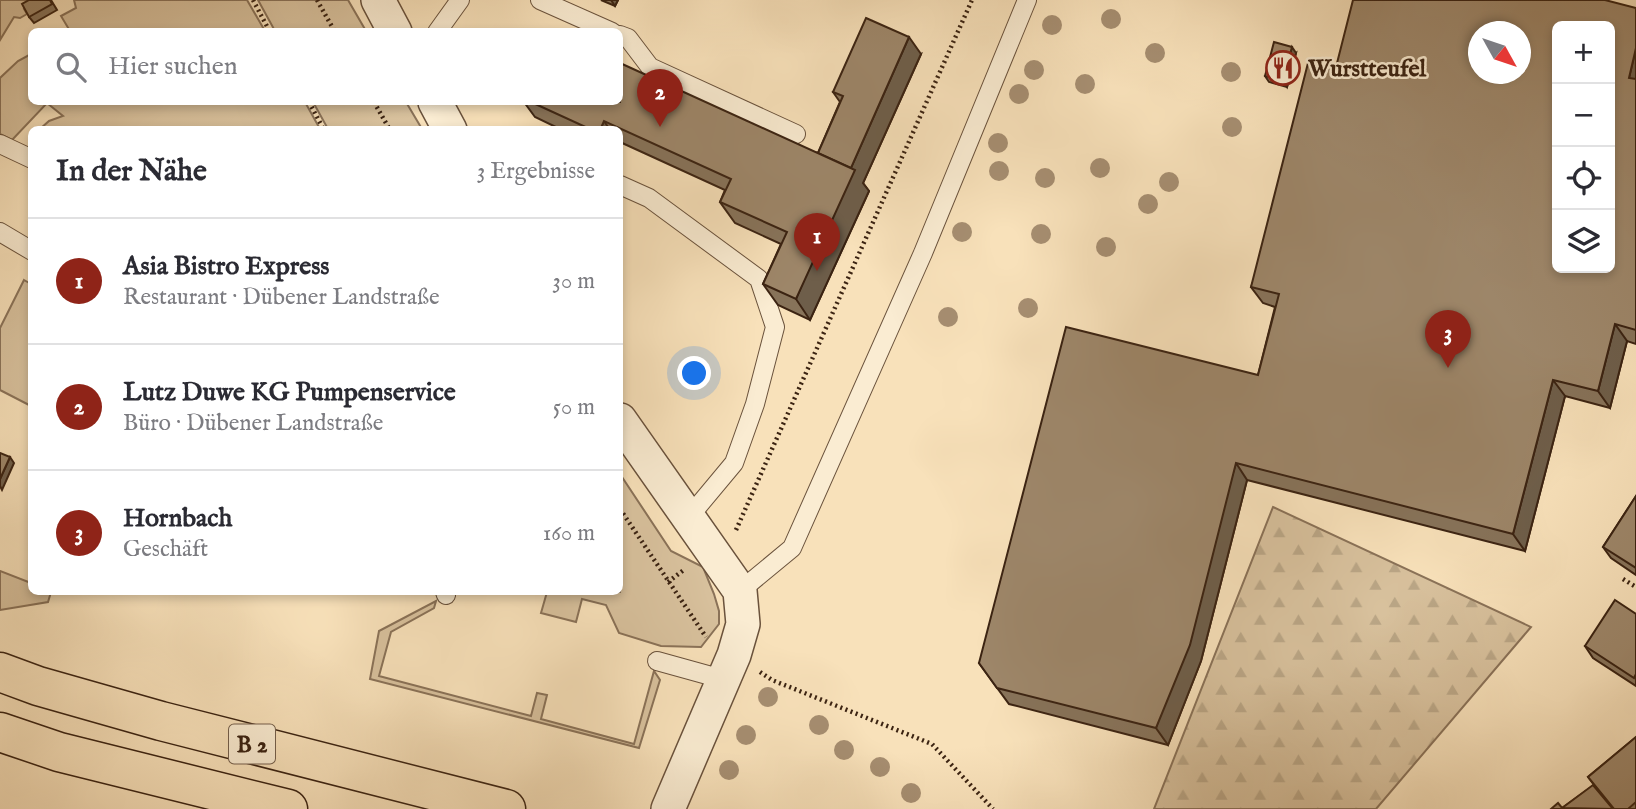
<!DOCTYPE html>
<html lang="de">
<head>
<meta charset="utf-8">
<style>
	:root { --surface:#fff; --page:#f7f7f7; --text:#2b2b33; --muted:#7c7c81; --line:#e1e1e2; --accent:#8f2418 }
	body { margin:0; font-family:"IM FELL English",serif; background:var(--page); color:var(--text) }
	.controls { position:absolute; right:21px; top:21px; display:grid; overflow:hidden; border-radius:10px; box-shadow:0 4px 10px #0003 }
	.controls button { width:63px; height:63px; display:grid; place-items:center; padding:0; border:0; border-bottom:2px solid var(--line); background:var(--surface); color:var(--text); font:35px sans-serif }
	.compass { position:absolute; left:1468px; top:21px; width:63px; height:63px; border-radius:50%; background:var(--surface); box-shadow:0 4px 10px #0003; rotate:130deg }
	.you { position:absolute; left:695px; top:374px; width:24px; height:24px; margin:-18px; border:5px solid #fff; border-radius:50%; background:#1a73e8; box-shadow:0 0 0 10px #1a73e833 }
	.badge { display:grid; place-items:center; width:46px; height:46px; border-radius:50%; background:var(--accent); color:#fff; font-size:23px; font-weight:700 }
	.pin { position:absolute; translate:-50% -58px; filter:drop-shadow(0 2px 4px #0008) }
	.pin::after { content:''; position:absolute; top:37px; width:24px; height:21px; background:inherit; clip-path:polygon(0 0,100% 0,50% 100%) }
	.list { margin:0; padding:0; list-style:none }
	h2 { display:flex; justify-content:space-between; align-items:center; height:91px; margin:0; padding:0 28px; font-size:30px }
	h2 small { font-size:23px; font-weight:400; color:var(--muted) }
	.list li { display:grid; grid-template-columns:46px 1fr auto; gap:21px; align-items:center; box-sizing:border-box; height:126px; padding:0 28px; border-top:2px solid var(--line) }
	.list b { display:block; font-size:26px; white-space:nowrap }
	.list p { margin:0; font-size:23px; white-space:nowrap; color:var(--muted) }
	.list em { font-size:23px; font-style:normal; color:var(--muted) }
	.icon { flex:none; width:38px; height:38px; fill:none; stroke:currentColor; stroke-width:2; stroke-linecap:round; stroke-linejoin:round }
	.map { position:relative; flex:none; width:1636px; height:809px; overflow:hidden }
	.search { position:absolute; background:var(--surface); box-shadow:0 4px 10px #0003; left:28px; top:28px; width:595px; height:77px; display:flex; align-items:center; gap:18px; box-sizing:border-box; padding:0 24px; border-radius:10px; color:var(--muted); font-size:26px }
	.panel { position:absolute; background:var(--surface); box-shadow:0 4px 10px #0003; left:28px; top:126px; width:595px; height:469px; border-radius:10px }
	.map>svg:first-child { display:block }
</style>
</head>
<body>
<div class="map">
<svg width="1636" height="809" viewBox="0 0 1636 809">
	<defs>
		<pattern id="forest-firs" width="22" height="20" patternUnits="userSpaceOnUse" patternTransform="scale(1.75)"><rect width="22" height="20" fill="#d8c19d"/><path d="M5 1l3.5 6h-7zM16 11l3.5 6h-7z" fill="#baa686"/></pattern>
	</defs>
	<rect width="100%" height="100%" fill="#f8e1ba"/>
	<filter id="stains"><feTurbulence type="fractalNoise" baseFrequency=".00286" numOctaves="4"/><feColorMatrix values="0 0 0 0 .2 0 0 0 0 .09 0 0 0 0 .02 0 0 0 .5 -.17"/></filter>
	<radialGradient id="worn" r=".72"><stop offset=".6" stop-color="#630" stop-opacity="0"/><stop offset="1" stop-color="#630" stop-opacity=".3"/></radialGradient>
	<!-- green -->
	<g fill="#d8c19d" stroke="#8a7258" stroke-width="2">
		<polygon points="0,0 41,0 24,9 27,14 20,18 14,17 0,40"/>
		<polygon points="74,0 247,0 265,31 70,31 61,16 76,8"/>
		<polygon points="258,0 348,0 366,31 275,31"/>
		<polygon points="31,54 32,102 305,102 320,129 40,129 49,121 63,116 47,103 12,140 0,134 0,78 18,61"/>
		<polygon points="313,102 406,102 422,129 328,129"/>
		<polygon points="24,280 31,284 31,406 0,390 0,328"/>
		<polygon points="620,474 671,551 703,567 714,594 719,611 719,624 701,647 661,646 619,633 606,605 582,599 576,622 541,613 547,592 620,592"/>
		<polygon points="0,571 31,583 32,592 51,592 48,602 0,610"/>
		<polygon points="436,601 434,608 391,632 379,676 531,716 537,693 547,695 541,719 634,744 654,671 660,680 639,748 370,679 379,631"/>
	</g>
	<!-- forest -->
	<polygon fill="url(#forest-firs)" stroke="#8a7258" stroke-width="2" points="1273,507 1531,627 1376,809 1154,809"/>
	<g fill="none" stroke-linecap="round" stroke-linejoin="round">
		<!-- service casing -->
		<g stroke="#6a523c" stroke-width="20">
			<g id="service">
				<polyline points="540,0 612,32"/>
				<polyline points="437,32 460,0"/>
				<polyline points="620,35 628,38 650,67 796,134"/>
				<polyline points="0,144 32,159"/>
				<polyline points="620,185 649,198 759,279 775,327 755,404 734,463 689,517"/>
				<polyline points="0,232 32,251"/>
				<polyline points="740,591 792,548 923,253 1027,0"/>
				<polyline points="445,592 446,595"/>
				<polyline points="657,661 722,679"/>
			</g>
		</g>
		<!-- minor casing -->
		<g stroke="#6a523c" stroke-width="36">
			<g id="minor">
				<polyline points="378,0 395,32"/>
				<polyline points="435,102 450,130"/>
				<polyline points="620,420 740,591 743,624 734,655 668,809"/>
			</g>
		</g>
		<!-- trunk casing -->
		<g stroke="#3b2312" stroke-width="41">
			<g id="trunk">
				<polyline points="0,672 38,686 161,721 506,809"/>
				<polyline points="0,732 59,752 288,809"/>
			</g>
		</g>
		<!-- path -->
		<g stroke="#3b2312" stroke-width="4.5" stroke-dasharray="2 3.5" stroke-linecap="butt">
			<polyline points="253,0 270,32"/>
			<polyline points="317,0 335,32"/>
			<polyline points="309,102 324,130"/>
			<polyline points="374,102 390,130"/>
			<polyline points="620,509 706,637"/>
			<polyline points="736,530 972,0"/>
			<polyline points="1623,579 1636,587"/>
			<polyline points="668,582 685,569"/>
			<polyline points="760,672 772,680 932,744 993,809"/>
		</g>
		<!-- service -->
		<use href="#service" stroke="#faecd2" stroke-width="18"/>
		<!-- minor -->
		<use href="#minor" stroke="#faecd2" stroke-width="33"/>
		<!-- trunk -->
		<use href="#trunk" stroke="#f8e1ba" stroke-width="38"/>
	</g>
	<!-- trees -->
	<g fill="#a68e71">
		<circle cx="1111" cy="19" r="10"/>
		<circle cx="1052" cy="25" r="10"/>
		<circle cx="1155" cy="53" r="10"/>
		<circle cx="1034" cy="70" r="10"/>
		<circle cx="1231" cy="72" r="10"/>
		<circle cx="1085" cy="84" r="10"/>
		<circle cx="1019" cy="94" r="10"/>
		<circle cx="1232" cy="127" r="10"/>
		<circle cx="998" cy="143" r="10"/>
		<circle cx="1100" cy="168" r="10"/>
		<circle cx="999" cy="171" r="10"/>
		<circle cx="1045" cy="178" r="10"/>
		<circle cx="1169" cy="182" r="10"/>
		<circle cx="1148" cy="204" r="10"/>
		<circle cx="962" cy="232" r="10"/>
		<circle cx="1041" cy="234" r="10"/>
		<circle cx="1106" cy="247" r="10"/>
		<circle cx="1028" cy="308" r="10"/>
		<circle cx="948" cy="317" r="10"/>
		<circle cx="768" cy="697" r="10"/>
		<circle cx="819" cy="725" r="10"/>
		<circle cx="746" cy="735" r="10"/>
		<circle cx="844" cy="750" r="10"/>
		<circle cx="880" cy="767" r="10"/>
		<circle cx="729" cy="770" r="10"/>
		<circle cx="911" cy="793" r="10"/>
	</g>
	<!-- wall -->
	<g fill="#87735a" stroke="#3b2312" stroke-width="2">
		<polygon points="29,0 51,0 57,10 34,23 29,17"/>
		<polygon points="601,0 618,0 615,6"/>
		<polygon points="1636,8 1636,344 1627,341 1610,408 1565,396 1525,551 1247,480 1201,661 1168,745 1009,704 979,663 1258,375 1275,307 1263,303 1251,287 1335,71"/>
		<polygon points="1296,53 1287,87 1269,82 1265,76"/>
		<polygon points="921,54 863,183 869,191 810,320 778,305 763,284 781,244 735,223 720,202 725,190 620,142 620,130 562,130 535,117 524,102 620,102 818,153 840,102 833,92"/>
		<polygon points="1636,496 1636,575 1611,558 1603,547"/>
		<polygon points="1636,614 1636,686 1593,658 1585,646"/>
		<polygon points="1636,737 1636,809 1551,809 1562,808 1594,785 1588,777"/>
	</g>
	<!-- shaded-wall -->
	<g fill="#6e5e4a" stroke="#3b2312" stroke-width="2">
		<polygon points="611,0 618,0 615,6"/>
		<polygon points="909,37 921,54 863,183 869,191 810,320 796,299 850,170"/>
		<polygon points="1292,47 1296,53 1287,87 1283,81"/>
		<polygon points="1636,48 1636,88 1629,78"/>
		<polygon points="604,121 610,130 600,130"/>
		<polygon points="1615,324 1627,341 1610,408 1598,391"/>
		<polygon points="1553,380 1565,396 1525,551 1513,534"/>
		<polygon points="10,457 14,463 2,490 0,486 0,479"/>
		<polygon points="1236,463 1247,480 1201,661 1168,745 1156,728"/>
	</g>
	<!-- building -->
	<g fill="#9d8669" stroke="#3b2312" stroke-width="2" fill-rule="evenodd">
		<polygon points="29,0 50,0 52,4 29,17 22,4"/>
		<path d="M1353 0H1605L1636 8V48L1629 78 1636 79V330L1615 324 1598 391 1553 380 1513 534 1236 463 1190 645 1156 728 997 688 979 663 1066 327 1258 375 1279 294 1251 287 1308 63 1335 71ZM1557 26H1610V268H1557ZM1479 32H1521V74H1479Z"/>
		<polygon points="866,18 909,37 851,168 818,153 843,96 833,92"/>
		<polygon points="1274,42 1292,47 1283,81 1265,76"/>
		<polygon points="620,63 855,170 796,299 763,284 787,232 720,202 731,179 604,121 600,130 592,130 531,102 620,102"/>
		<polygon points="0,453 10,457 0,479"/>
		<polygon points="1636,496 1636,568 1603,547"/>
		<polygon points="1615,600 1636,614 1636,674 1634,678 1585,646"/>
		<polygon points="1636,737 1636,802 1628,809 1614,809 1588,777"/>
		<polygon points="1593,785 1613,809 1562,808"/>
		<polygon points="1558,803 1563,809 1551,809"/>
	</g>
	<!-- icons -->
	<defs>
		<g id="restaurant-ring" transform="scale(1.75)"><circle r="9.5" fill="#faecd2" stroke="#8f2418" stroke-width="1.5"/><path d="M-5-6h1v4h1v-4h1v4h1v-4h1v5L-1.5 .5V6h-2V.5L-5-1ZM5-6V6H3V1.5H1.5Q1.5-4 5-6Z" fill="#8f2418"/></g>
	</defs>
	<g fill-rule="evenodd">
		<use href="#restaurant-ring" x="1283" y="68"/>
	</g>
	<g text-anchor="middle" stroke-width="5" stroke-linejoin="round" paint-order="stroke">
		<!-- shield labels -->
		<rect fill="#faecd2" stroke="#745f4c" stroke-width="2" x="229" y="724.5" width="46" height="39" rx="5"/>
		<g font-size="23" font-weight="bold" fill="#3b2312">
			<text x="252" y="752">B 2</text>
		</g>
		<!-- poi labels -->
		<g font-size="24" font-weight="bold" fill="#3b2312" stroke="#faecd2" text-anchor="start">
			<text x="1308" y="76">Wurstteufel</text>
		</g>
	</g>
	<rect width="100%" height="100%" filter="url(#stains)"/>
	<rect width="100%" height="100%" fill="url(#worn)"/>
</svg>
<div class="controls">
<button>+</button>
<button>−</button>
<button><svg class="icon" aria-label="locate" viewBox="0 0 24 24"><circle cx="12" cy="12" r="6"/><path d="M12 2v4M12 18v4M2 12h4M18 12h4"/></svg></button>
<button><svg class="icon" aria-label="layers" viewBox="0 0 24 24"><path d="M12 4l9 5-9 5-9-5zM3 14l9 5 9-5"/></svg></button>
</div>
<svg class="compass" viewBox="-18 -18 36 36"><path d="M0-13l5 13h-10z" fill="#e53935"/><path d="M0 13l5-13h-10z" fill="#7c7c81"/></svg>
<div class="you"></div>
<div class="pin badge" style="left:817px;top:271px">1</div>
<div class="pin badge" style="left:660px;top:127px">2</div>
<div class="pin badge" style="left:1448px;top:368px">3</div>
<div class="search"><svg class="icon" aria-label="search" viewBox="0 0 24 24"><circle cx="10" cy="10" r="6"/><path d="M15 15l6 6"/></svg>Hier suchen</div>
<section class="panel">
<h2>In der Nähe<small>3 Ergebnisse</small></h2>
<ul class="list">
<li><span class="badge">1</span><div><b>Asia Bistro Express</b><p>Restaurant · Dübener Landstraße</p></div><em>30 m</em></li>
<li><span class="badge">2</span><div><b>Lutz Duwe KG Pumpenservice</b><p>Büro · Dübener Landstraße</p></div><em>50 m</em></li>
<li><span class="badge">3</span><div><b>Hornbach</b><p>Geschäft</p></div><em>160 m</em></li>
</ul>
</section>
</div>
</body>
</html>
